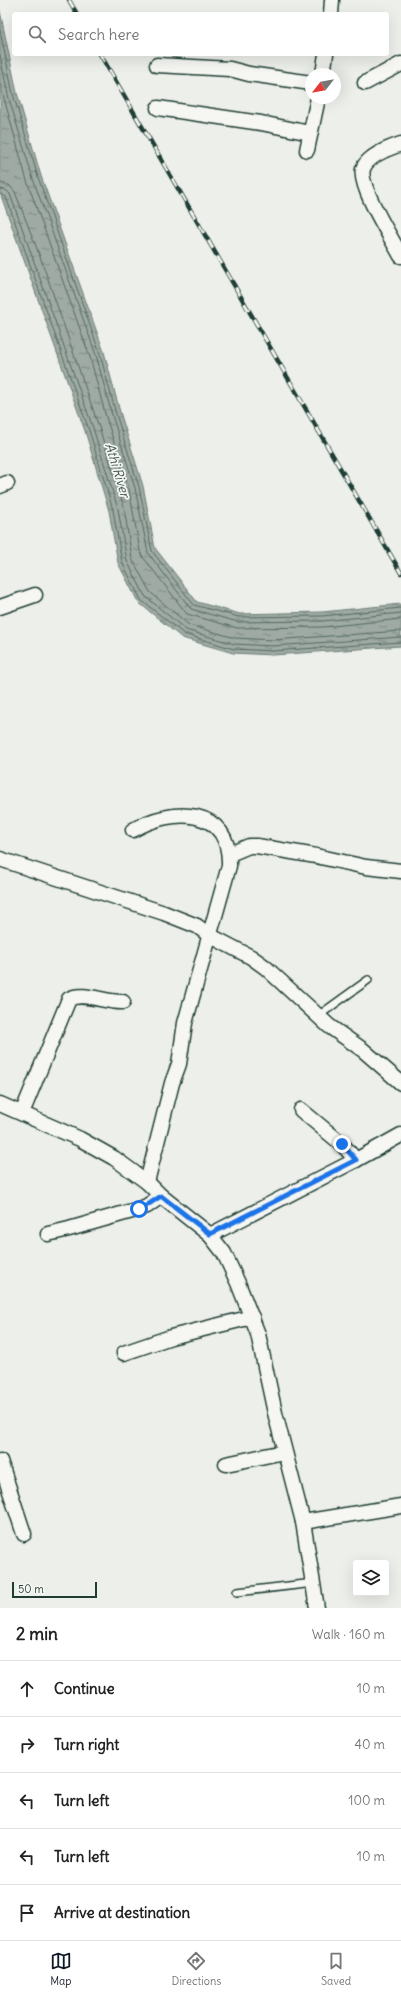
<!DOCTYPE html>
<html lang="en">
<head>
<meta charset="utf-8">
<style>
	:root { --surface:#fff; --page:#f6f6f6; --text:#222; --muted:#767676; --line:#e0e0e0; --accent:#111827 }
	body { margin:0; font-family:Delius,sans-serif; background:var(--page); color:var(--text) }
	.controls { position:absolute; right:12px; bottom:12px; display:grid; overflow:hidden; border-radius:4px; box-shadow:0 4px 16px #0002 }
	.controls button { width:36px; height:36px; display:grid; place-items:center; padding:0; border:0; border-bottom:1px solid var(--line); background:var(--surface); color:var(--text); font:20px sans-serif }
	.compass { position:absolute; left:305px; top:68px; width:36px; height:36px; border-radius:50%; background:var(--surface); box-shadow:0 4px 16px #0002; rotate:239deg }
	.scale { position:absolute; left:12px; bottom:10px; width:85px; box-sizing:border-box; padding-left:4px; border:2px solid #1f3d34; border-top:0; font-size:11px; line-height:14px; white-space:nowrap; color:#1f3d34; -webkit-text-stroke:3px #f6f6f2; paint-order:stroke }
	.stop { position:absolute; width:12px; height:12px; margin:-9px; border:3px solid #1a73e8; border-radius:50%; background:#fff }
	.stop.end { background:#1a73e8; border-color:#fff; box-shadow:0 1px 4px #0008 }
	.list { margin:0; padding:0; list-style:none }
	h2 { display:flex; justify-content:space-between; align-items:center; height:52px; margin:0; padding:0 16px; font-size:17px }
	h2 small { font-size:13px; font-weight:400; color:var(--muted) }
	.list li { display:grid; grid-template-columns:26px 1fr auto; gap:12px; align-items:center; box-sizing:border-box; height:56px; padding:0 16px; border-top:1px solid var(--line) }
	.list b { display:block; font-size:15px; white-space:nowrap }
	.list em { font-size:13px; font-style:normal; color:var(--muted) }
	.icon { flex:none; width:22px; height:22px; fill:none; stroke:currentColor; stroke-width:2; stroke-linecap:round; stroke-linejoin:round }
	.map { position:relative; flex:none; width:401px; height:1608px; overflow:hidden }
	.search { position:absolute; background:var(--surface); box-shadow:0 4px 16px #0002; left:12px; right:12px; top:12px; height:44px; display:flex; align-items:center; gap:10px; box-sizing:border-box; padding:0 14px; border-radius:4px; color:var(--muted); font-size:15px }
	.sheet { height:332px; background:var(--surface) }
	nav { display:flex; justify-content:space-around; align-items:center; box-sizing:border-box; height:56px; border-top:1px solid var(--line); background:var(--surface); font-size:11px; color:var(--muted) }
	nav a { display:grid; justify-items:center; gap:2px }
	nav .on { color:var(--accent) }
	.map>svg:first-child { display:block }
</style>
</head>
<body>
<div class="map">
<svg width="401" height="1608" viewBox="0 0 401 1608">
	<defs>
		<pattern id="water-ripples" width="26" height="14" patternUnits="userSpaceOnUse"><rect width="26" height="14" fill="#9faaa4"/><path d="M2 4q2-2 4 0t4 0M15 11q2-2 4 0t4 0" fill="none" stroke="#818c86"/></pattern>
	</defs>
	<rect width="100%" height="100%" fill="#edefea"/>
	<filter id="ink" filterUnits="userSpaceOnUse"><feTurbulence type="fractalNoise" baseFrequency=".025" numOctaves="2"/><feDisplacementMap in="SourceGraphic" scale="8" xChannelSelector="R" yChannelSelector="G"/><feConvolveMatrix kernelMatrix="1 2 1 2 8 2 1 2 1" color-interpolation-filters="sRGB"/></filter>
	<g filter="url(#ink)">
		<!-- water -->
		<polygon fill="url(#water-ripples)" stroke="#6c7e77" points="0,11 17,93 41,176 104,352 120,412 143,486 155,548 197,602 240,614 322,612 401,604 401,646 273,655 233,653 182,638 138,602 118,563 109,511 85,431 0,193"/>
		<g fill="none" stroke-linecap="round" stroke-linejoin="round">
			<!-- shore -->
			<g stroke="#526961" stroke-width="1">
				<polyline points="0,30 13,94 38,177 100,354 116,414 139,487 152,551 194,605 239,617 322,616 401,608"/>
				<polyline points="0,55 8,95 33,179 96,355 112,415 135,488 148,553 191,609 238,622 322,621 401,613"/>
				<polyline points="0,84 27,181 90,357 106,417 129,489 140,551 143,557 187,614 237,628 323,627 401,619"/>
				<polyline points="0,183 9,185 15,192 42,262 99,427 124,507 132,559 150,592 189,625 235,638 273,640 401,631"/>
				<polyline points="0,189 6,190 10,194 93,428 118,509 127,561 145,596 186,630 234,644 273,646 401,637"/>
				<polyline points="0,194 6,197 89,430 113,510 122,562 141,600 184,634 234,649 273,651 401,642"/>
			</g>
			<!-- lane casing -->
			<g stroke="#1f3d34" stroke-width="10">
				<g id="lane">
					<polyline points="318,1016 368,980"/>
					<polyline points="237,1592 314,1583"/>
				</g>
			</g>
			<!-- street casing -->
			<g stroke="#1f3d34" stroke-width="17">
				<g id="street">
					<polyline points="331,14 332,0"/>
					<polyline points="157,65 230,69 249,74 311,83"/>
					<polyline points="323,74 326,54"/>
					<polyline points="365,83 401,64"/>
					<polyline points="158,108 261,123 310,133"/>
					<path d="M401 144C389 148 367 156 363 169 358 186 392 239 401 256"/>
					<polyline points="307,150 318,98"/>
					<polyline points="0,486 7,483"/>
					<polyline points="0,607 35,595"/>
					<path d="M133 830C172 807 231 806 229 866L185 1023 179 1064 172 1083 147 1182"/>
					<polyline points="230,854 249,846 257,846 316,856 366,867 401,871"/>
					<polyline points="0,859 164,913 197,926 209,935 251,957 265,967 329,1026 363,1050 401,1083"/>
					<polyline points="0,1104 80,1139 114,1158 147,1182 161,1196 210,1235 224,1253 238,1283 258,1334 275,1413 303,1522 317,1608"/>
					<polyline points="301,1110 342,1144 356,1160"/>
					<path d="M22 1113 69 999C82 991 106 1003 123 1002"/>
					<polyline points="48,1234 69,1229 139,1209 147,1206 161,1196"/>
					<polyline points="210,1235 356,1160 401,1135"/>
					<polyline points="124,1353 171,1337 252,1317"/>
					<polyline points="0,1461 24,1534"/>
					<polyline points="226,1464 284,1452"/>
					<polyline points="303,1522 401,1506"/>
				</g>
			</g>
			<!-- lane -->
			<use href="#lane" stroke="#f6f6f2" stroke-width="7"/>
			<!-- street -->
			<use href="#street" stroke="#f6f6f2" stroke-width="14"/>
			<!-- rail casing -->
			<g stroke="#1f3d34" stroke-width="4.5">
				<g id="rail">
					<polyline points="69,0 77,14"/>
					<polyline points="100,54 401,573"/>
				</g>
			</g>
			<!-- rail -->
			<use href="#rail" stroke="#f6f6f2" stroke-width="3" stroke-dasharray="9" stroke-linecap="butt"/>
		</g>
	</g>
	<g fill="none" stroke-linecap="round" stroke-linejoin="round" filter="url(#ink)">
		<!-- route -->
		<polyline stroke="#1a73e8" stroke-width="5" points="139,1209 146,1206 161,1196 210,1234 356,1160 342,1144"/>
	</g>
	<g text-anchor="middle" stroke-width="3.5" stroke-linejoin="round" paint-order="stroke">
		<!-- water labels -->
		<g font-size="13" font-style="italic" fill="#3f5850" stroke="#f6f6f2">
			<text transform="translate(118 470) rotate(73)" y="5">Athi River</text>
		</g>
	</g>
</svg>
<div class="controls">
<button><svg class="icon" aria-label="layers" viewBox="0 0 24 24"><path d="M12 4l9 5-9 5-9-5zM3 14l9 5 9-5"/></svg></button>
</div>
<svg class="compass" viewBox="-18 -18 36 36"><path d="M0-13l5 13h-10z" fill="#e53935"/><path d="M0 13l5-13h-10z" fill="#767676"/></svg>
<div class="scale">50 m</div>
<div class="stop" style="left:139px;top:1209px"></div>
<div class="stop end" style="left:342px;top:1144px"></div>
<div class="search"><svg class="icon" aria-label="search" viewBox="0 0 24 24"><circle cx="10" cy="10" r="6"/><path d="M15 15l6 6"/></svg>Search here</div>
</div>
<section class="sheet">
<h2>2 min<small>Walk · 160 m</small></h2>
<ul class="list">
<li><svg class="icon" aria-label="ahead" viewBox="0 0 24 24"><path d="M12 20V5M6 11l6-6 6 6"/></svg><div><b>Continue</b></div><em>10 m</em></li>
<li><svg class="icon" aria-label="right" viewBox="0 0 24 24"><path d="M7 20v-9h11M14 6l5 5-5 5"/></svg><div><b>Turn right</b></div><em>40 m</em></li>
<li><svg class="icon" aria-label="left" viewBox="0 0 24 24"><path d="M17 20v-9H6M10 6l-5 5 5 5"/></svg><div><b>Turn left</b></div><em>100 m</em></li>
<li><svg class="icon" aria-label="left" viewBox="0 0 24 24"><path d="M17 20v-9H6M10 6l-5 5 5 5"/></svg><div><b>Turn left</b></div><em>10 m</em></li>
<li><svg class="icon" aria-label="arrive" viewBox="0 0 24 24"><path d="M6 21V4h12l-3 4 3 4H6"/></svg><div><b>Arrive at destination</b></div></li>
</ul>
</section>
<nav>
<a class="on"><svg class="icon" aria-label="map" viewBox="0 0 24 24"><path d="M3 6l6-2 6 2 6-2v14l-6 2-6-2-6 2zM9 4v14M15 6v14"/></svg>Map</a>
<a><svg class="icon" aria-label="directions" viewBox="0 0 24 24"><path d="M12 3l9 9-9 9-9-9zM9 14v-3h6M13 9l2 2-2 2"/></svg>Directions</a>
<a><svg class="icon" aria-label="saved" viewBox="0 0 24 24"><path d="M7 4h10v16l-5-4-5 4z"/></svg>Saved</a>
</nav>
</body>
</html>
